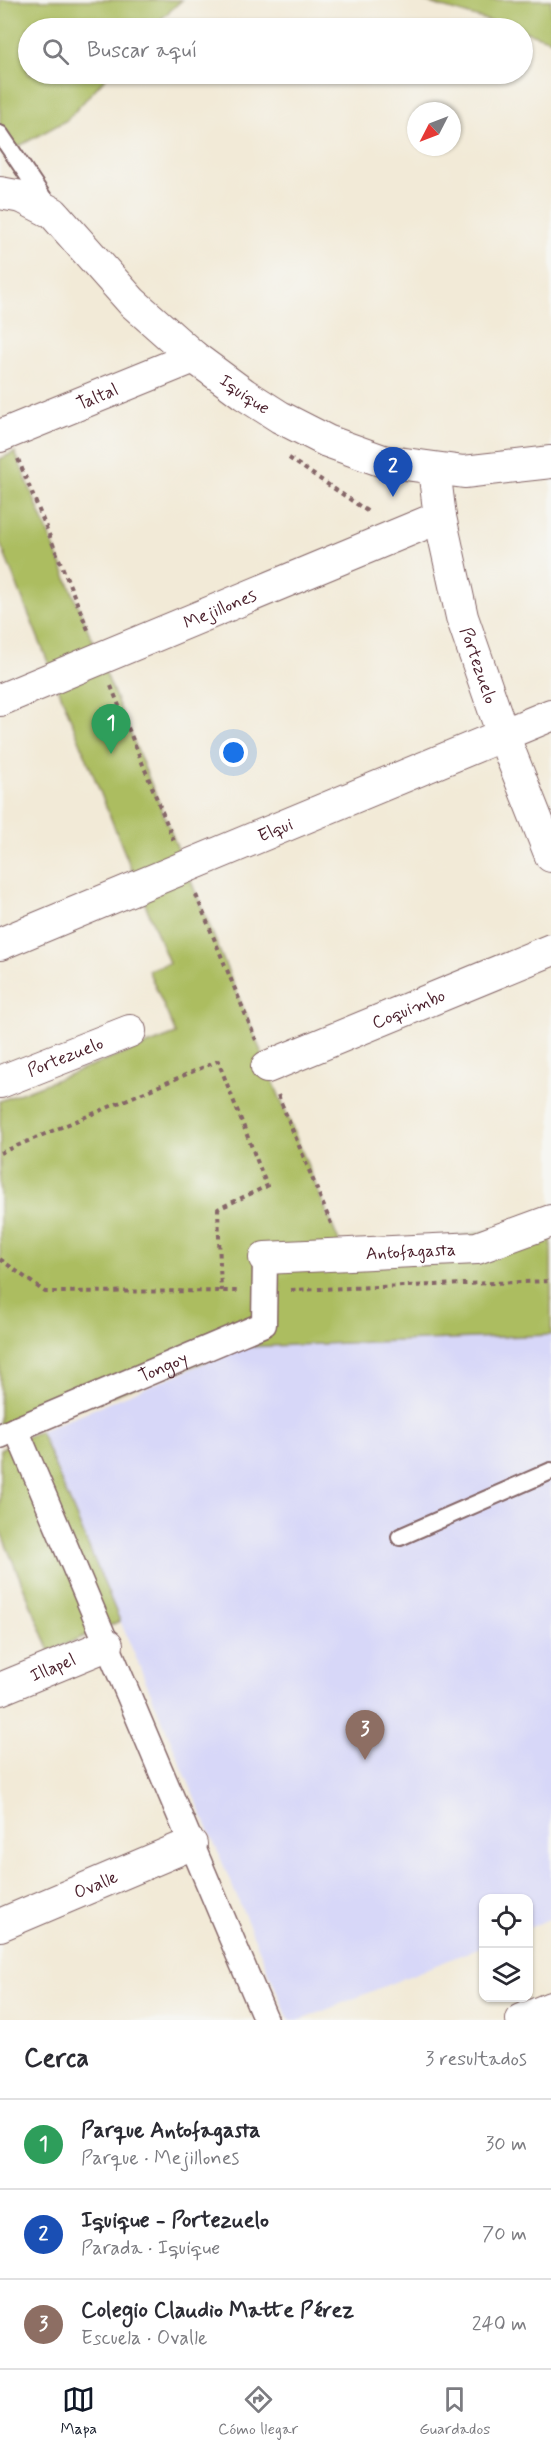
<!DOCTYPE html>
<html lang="es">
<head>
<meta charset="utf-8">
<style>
	:root { --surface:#fff; --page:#f2f2f3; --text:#2b2b33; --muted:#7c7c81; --line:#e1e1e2; --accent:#111827 }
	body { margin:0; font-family:Mynerve,sans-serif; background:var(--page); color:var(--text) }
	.controls { position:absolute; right:18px; bottom:18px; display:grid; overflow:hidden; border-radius:12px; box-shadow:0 2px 4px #0004 }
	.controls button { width:54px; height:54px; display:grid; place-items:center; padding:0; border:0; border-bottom:2px solid var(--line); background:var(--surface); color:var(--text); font:30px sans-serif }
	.compass { position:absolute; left:407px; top:102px; width:54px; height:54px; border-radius:50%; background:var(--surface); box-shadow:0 2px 4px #0004; rotate:228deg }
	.you { position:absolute; left:234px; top:753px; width:21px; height:21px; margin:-15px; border:4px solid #fff; border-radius:50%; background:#1a73e8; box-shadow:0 0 0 9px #1a73e833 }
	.badge { display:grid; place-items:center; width:39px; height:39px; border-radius:50%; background:var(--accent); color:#fff; font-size:20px; font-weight:700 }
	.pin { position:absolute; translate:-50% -50px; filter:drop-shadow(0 2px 3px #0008) }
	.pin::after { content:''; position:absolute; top:32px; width:21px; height:18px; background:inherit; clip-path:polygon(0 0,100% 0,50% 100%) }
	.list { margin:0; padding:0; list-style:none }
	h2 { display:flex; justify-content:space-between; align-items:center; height:78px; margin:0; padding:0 24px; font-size:26px }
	h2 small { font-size:20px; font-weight:400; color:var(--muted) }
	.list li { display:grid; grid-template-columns:39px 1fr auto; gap:18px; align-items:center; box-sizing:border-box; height:90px; padding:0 24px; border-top:2px solid var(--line) }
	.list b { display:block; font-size:22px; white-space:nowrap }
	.list p { margin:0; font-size:20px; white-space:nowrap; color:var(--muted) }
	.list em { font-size:20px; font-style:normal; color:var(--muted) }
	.icon { flex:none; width:33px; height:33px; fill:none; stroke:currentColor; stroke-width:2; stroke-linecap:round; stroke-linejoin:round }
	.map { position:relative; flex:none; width:551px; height:2020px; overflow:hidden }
	.search { position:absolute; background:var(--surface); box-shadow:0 2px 4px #0004; left:18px; right:18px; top:18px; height:66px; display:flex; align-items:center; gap:15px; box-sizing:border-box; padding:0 21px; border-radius:33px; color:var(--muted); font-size:22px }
	.sheet { height:348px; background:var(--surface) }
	nav { display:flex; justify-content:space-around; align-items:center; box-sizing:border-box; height:84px; border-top:2px solid var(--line); background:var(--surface); font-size:16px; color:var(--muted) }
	nav a { display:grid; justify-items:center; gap:3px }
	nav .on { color:var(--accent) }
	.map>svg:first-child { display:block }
</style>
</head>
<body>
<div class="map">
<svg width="551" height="2020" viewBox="0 0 551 2020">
	<rect width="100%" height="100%" fill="#f6f6f2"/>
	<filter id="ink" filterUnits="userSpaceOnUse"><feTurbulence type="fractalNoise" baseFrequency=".0167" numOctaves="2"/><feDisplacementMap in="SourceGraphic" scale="12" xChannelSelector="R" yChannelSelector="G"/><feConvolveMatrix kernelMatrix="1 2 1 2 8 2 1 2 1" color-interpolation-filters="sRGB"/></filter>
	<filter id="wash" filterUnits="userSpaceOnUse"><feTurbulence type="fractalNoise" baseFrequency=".008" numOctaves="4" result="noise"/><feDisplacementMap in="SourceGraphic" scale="24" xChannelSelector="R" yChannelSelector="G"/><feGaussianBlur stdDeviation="1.35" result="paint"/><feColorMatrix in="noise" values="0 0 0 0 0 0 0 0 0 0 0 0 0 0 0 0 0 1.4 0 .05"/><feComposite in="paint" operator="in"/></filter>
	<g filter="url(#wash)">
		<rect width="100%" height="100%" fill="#f2ead7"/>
		<!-- built -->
		<polygon fill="#d7d7f8" points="551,1335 551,1918 529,1928 528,1898 484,1898 483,1946 301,2020 289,2020 40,1431 244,1347"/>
		<!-- green -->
		<g fill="#acbd60" stroke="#7b6e46" stroke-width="1.5">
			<polygon points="0,0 182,0 151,28 28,28 28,74 109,74 67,120 12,150 0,152"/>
			<polygon points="419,0 551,0 551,40 523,31 522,28 513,28"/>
			<polygon points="15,452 344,1254 551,1221 551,1335 244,1347 0,1437 0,1101 176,1034 148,970 169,963 0,543 0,459"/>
			<polygon points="40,1431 120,1621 50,1651 0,1530 0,1449"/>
		</g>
	</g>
	<g filter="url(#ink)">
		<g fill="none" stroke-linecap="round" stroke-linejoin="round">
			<!-- service casing -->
			<g stroke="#856667" stroke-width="20">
				<g id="service">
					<polyline points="0,134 48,205"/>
					<polyline points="400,1537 551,1471"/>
				</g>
			</g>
			<!-- pedestrian casing -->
			<g stroke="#856667" stroke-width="27">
				<g id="pedestrian">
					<polyline points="16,1429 266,2020"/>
					<path id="s1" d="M0 1436 264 1324 265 1258"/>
				</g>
			</g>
			<!-- minor casing -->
			<g stroke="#856667" stroke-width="34">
				<g id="minor">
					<path id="s2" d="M0 193 22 197 53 213 132 302 194 357 244 394 280 417 327 441 383 461 464 472 551 462"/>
					<path id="s3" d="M0 436 194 357"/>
					<path id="s4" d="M434 469 440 517 462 617 503 735 551 856"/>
					<path id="s5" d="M0 700 440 517"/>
					<path id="s6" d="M0 944 551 715"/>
					<path id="s7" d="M267 1067 551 950"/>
					<path id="s8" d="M0 1082 130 1031"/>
					<path id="s9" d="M265 1258 477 1248 551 1221"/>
					<path id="s10" d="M0 1689 107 1645"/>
					<path id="s11" d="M0 1925 191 1844"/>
					<polyline points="522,2020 551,2008"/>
				</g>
			</g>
			<!-- path -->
			<g stroke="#856667" stroke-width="4" stroke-dasharray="4.5 4.5" stroke-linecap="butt">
				<polyline points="289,458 370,513"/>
				<polyline points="18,459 89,632"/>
				<polyline points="111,686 174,841"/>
				<polyline points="196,895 256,1040"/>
				<polyline points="278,1095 332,1226"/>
				<polyline points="0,1153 218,1061 267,1186 218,1209 221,1291"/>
				<polyline points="0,1259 45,1292 238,1291"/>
				<polyline points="291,1290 551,1281"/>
			</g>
			<!-- service -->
			<use href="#service" stroke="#fff" stroke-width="16"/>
			<!-- pedestrian -->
			<use href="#pedestrian" stroke="#fff" stroke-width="24"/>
			<!-- minor -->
			<use href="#minor" stroke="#fff" stroke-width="32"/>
		</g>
	</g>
	<g text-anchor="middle" stroke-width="4.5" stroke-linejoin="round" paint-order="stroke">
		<!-- street labels -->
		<g font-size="18" fill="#4a1f2b" stroke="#f6f6f2">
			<text dy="6" stroke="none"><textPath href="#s2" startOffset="322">Iquique</textPath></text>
			<text dy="6" stroke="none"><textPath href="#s3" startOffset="105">Taltal</textPath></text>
			<text dy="6" stroke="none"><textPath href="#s5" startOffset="238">Mejillones</textPath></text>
			<text dy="6" stroke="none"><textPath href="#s4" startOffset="202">Portezuelo</textPath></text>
			<text dy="6" stroke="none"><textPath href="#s6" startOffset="298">Elqui</textPath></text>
			<text dy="6" stroke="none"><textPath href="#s7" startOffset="153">Coquimbo</textPath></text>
			<text dy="6" stroke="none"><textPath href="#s8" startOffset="70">Portezuelo</textPath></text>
			<text dy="6" stroke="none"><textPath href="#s9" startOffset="146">Antofagasta</textPath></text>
			<text dy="6" stroke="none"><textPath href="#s1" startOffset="177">Tongoy</textPath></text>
			<text dy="6" stroke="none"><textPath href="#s10" startOffset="57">Illapel</textPath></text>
			<text dy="6" stroke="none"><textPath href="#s11" startOffset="104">Ovalle</textPath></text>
		</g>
	</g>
</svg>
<div class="controls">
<button><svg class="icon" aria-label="locate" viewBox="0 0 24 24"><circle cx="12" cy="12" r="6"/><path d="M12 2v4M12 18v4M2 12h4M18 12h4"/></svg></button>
<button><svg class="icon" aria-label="layers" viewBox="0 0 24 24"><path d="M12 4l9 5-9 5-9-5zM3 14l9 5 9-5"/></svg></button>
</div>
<svg class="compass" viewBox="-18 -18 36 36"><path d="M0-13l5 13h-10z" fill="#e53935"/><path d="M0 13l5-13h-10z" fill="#7c7c81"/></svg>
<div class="you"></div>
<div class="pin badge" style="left:111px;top:754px;background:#2e9e5b">1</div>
<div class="pin badge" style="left:393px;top:497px;background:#1a4fb4">2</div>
<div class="pin badge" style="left:365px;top:1760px;background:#8d6e63">3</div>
<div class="search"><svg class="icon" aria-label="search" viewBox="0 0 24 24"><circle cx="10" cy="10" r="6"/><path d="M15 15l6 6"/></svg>Buscar aquí</div>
</div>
<section class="sheet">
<h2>Cerca<small>3 resultados</small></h2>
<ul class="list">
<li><span class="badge" style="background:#2e9e5b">1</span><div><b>Parque Antofagasta</b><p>Parque · Mejillones</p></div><em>30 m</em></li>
<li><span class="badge" style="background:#1a4fb4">2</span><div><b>Iquique - Portezuelo</b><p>Parada · Iquique</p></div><em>70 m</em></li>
<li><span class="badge" style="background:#8d6e63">3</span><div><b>Colegio Claudio Matte Pérez</b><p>Escuela · Ovalle</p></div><em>240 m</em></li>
</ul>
</section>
<nav>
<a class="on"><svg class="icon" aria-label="map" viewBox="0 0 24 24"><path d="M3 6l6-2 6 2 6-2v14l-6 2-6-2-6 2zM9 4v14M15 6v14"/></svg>Mapa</a>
<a><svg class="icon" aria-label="directions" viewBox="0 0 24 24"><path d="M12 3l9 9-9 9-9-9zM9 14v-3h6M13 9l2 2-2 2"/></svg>Cómo llegar</a>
<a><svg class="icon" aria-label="saved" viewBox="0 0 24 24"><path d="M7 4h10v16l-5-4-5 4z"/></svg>Guardados</a>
</nav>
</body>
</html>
